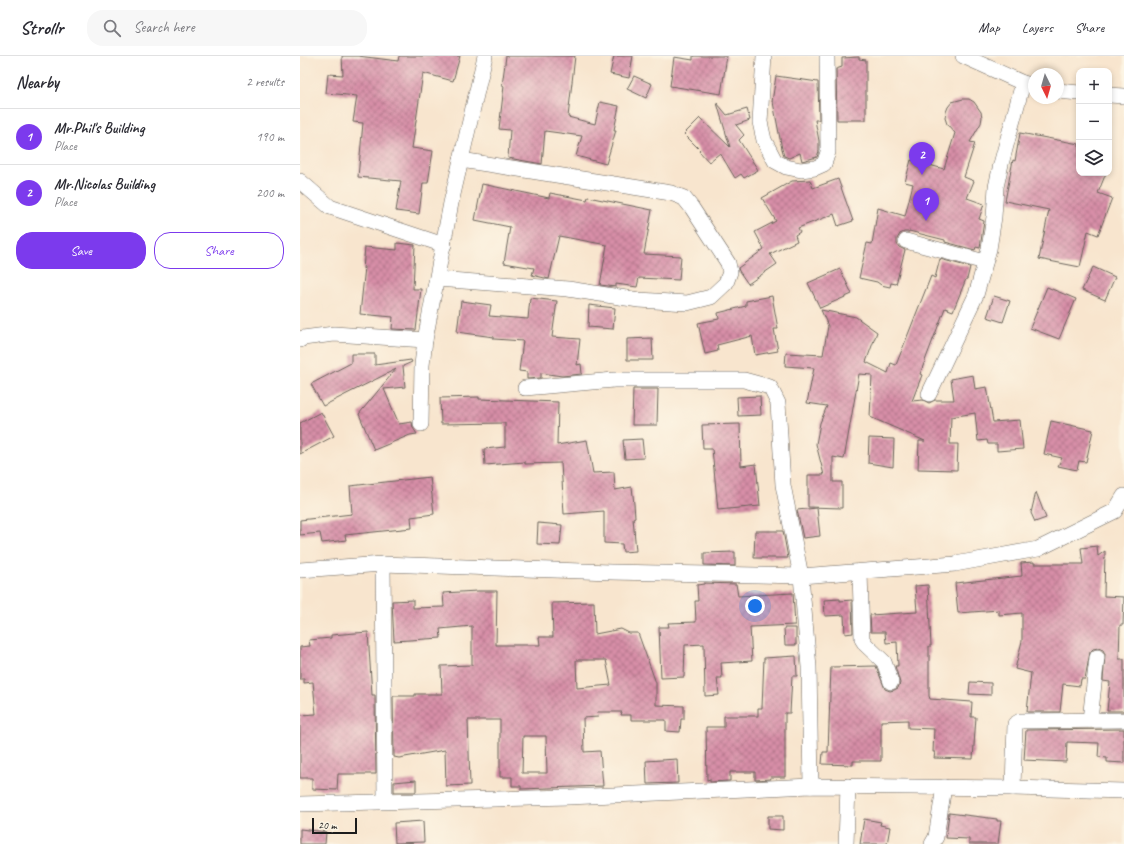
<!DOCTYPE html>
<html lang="en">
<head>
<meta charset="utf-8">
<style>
	:root { --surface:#fff; --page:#f7f7f7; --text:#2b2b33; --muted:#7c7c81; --line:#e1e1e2; --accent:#7c3aed }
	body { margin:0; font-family:Caveat,sans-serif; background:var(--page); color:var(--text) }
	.controls { position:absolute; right:12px; top:12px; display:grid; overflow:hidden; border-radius:8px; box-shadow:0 2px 6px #0003 }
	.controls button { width:36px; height:36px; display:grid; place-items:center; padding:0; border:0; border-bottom:1px solid var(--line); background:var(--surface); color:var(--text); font:20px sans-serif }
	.compass { position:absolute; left:728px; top:12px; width:36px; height:36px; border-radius:50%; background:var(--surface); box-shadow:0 2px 6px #0003; rotate:175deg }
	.scale { position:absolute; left:12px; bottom:10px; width:45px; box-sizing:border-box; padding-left:4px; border:2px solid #1c1c1c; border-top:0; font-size:11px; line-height:14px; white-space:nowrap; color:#1c1c1c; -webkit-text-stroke:3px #fcf5e5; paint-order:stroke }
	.you { position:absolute; left:455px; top:550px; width:14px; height:14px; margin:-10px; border:3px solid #fff; border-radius:50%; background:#1a73e8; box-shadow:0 0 0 6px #1a73e833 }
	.badge { display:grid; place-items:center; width:26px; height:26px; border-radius:50%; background:var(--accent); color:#fff; font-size:13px; font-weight:700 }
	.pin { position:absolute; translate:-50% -33px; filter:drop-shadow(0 1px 2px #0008) }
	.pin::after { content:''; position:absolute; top:21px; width:14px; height:12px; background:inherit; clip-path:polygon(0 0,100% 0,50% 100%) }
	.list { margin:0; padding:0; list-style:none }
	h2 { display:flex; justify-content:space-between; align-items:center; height:52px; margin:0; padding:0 16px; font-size:17px }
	h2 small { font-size:13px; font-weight:400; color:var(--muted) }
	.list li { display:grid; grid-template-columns:26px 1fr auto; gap:12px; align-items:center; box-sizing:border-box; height:56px; padding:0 16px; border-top:1px solid var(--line) }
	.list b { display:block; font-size:15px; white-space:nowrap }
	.list p { margin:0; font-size:13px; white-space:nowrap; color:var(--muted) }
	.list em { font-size:13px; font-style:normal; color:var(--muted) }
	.actions { display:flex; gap:8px; padding:12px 16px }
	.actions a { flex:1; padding:9px 0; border:1px solid var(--accent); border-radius:16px; text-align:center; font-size:14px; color:var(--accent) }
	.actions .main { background:var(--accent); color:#fff }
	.icon { flex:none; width:22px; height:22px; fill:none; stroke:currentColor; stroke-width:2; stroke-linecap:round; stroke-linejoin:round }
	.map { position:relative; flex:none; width:824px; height:788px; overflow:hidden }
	header { display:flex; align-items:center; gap:24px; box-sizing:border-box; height:56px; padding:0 20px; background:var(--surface); border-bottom:1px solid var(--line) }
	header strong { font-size:19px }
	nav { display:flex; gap:22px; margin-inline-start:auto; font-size:14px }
	.search { width:280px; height:36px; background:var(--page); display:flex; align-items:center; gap:10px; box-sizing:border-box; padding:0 14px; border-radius:16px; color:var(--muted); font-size:15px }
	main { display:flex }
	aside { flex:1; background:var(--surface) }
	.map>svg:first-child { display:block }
</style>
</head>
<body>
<header>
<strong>Strollr</strong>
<div class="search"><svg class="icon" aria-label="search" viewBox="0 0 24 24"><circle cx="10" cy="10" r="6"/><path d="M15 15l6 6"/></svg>Search here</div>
<nav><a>Map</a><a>Layers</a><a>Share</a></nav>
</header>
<main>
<aside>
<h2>Nearby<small>2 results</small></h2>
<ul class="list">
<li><span class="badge">1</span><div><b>Mr.Phil's Building</b><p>Place</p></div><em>190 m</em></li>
<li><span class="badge">2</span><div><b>Mr.Nicolas Building</b><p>Place</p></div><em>200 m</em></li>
</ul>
<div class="actions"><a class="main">Save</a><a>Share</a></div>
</aside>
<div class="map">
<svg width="824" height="788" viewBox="0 0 824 788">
	<defs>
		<pattern id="building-cross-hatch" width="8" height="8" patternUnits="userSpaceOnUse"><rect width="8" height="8" fill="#d78ea7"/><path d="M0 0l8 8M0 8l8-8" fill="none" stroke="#ae7387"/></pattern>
	</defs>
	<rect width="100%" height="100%" fill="#fcf5e5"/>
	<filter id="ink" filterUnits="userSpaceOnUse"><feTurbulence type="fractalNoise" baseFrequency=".025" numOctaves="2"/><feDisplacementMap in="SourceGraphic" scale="8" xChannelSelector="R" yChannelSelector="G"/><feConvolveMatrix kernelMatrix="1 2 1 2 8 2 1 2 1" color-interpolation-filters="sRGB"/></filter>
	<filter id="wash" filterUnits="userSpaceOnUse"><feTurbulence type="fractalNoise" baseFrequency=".012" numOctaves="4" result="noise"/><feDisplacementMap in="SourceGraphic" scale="16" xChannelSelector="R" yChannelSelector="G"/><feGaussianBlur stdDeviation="0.9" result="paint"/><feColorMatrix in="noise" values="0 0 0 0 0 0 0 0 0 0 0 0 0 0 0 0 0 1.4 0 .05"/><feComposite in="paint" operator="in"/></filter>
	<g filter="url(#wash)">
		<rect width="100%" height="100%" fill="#f8e5ce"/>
		<g id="blocks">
			<!-- building -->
			<g fill="url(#building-cross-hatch)" fill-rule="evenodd">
				<polygon points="42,0 58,0 98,5 99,0 160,0 153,25 123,17 112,92 133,95 128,127 123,127 119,158 96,155 101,125 58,121 63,67 53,66 57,40 26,37 28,18 43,19"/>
				<polygon points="206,0 275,0 268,61 295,68 300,46 319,50 314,74 316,74 306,108 276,100 282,80 245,75 242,108 208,102 210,74 199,73 204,30 202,30"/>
				<polygon points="314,0 333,0 329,22 310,18"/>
				<polygon points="393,0 427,0 421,38 370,30 374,1 393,4"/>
				<polygon points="559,1 559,3 566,4 566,64 537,64 536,13 542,11 542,2"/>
				<polygon points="334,20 352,28 346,42 327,33"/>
				<polygon points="476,20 518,26 519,64 515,64 519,85 519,95 517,101 502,105 500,97 489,102 484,100 482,93 473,46 472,46"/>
				<polygon points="663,43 669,43 674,46 681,56 682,61 681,67 670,86 675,87 664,121 674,125 667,142 684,148 679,163 684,165 680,192 676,191 675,194 645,186 645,184 609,175 609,176 604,176 600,178 597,183 597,188 599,191 605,194 596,228 591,227 590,231 581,229 577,226 559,222 567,187 572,188 578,152 605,160 613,128 605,126 611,104 644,113 655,77 647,68 645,62 646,56 648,51 652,46"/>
				<polygon points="417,47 427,59 447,53 450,64 436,69 444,79 439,84 458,114 444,122 441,118 435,122 420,97 409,106 399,95 400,94 384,78 400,62 430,91"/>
				<polygon points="720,77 779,88 779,117 806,117 798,137 812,142 798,179 788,175 780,211 739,203 749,154 705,145 713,104 715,105"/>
				<polygon points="538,123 553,165 538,170 534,158 498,172 500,176 495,179 497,185 470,198 477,208 448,228 439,215 438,212 464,193 455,176 476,165 462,142 492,125 510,124 513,132"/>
				<polygon points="182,128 249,142 250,137 287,144 288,141 352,154 344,198 381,200 379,224 339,222 337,231 316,228 316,231 300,229 307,189 259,180 249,223 232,219 234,212 204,207 210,171 175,164"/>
				<polygon points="97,187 115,189 113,233 121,233 116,274 92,273 93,261 60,258 65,211 63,213 65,191 97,194"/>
				<polygon points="640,203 670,211 667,223 666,223 653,255 645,252 620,318 622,319 612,345 623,344 629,347 635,344 654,344 651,323 673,319 675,333 687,331 693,366 720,364 723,393 697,395 697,388 688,388 687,384 678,385 675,357 651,361 650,388 658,388 657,414 618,413 619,385 625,385 570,361 572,319 559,318 544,403 533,401 533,426 542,426 542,452 508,451 508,419 524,419 516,388 520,367 527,350 507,347 514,312 485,310 486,297 523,299 528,270 521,254 556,261 577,276 566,306 588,317 591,307 596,309 631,220 635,222"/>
				<polygon points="793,211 815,221 805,244 782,234"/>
				<polygon points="540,213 552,238 520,252 508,227"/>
				<polygon points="747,231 776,243 759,283 730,272"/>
				<polygon points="472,240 478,273 474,273 478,295 455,299 452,280 417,289 418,295 405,298 398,267 419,263 418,257 446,250 446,245"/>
				<polygon points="694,240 710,245 703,266 687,261"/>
				<polygon points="230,242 257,245 252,281 280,283 277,309 281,308 282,318 262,320 241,317 241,322 227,323 227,316 219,315 223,285 194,283 194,281 157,276 161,245 191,249 189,260 228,263"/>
				<polygon points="289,249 315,252 313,273 288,271"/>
				<polygon points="352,282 353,304 327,304 327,283"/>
				<polygon points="51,298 75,298 75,309 111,304 112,306 103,310 105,331 84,333 99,368 112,366 113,372 117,378 110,379 74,394 59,358 96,313 23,350 11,328 51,307"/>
				<polygon points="333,333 358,333 357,369 332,369"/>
				<polygon points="460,340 461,359 438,360 437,341"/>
				<polygon points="179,341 179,343 258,346 257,389 287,384 293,417 314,416 315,434 332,431 334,448 335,461 333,462 336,495 323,496 322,488 304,487 304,455 264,458 261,407 225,408 225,406 185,409 184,393 205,391 205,367 141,368 140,342"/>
				<polygon points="21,356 34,380 0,398 0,367"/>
				<polygon points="751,365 793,374 786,406 779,405 777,414 758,410 762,402 744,398"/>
				<polygon points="440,368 441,410 456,408 460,450 418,454 412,393 403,393 402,369"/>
				<polygon points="569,382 594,383 593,411 568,407"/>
				<polygon points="342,383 344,402 325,403 323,384"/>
				<polygon points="130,421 134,458 111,461 112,472 45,479 46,484 22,487 20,477 0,479 0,464 52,458 50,430"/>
				<polygon points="736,436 746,462 735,466 731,457"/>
				<polygon points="517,452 520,480 503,482 497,454"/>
				<polygon points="238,467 262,469 260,489 237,488"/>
				<polygon points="455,475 483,475 488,502 454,502"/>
				<polygon points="797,490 798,500 805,495 804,540 824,541 823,569 820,569 819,603 824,603 824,655 807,655 810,626 803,625 805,598 803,594 798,592 793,593 790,596 785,623 781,623 780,630 763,628 760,656 727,656 731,617 715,613 722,585 722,557 699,559 699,554 658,557 655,527 722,520 721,507 734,506 734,508 783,508 781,492"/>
				<polygon points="435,496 435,510 404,509 404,497"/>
				<polygon points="404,527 436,528 438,540 493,537 495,569 450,571 452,605 421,607 422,622 417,622 419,639 405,640 404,588 385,589 384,621 361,622 359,571 369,571 368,567 396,566 395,545 398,545 397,529 404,528"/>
				<polygon points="628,529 631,590 629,590 629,640 630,643 672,646 671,661 676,661 673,703 634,702 635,696 633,696 634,673 608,672 608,664 581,665 581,705 553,705 553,709 522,708 523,696 528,696 531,611 576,610 585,633 590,635 594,634 598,632 600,627 595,610 598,610 597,586 586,587 585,576 571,576 570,559 617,556 615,530"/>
				<path d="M177 535H197L196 589H240L239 581H253L252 547 294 546 295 578 321 573 329 577H338L356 627V649L384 650V663H381L380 676 366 675V664H331V659H321L322 656H297L298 661 283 662 284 696 300 695 303 730 221 733V730H212V721H200V664H168L170 729 146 730 145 694 99 702 94 701 93 640H115V638H142L141 610 172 609V570L140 573 141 582 94 585 92 545 113 544V552L144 551 143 537ZM276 604H306L311 629 277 632ZM223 680H246L247 717H222Z"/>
				<polygon points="540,543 540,545 552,544 553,577 545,578 544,559 525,560 524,544"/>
				<polygon points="484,572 496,572 496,589 485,589"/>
				<polygon points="68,576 72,639 75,639 76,718 38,718 37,734 12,733 12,722 0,722 0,659 16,658 13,626 4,627 4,623 0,623 0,591 10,590 9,584 31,582 31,579"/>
				<polygon points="496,600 497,620 492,620 490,657 485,657 485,721 470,721 471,723 455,724 455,716 430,716 430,725 410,726 410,723 407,724 406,671 424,671 424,660 458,660 458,652 462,652 464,602"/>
				<polygon points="670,626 691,627 691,639 669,638"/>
				<polygon points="824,673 824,707 807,706 807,702 798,701 799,687 767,686 766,706 724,704 726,674"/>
				<polygon points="377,703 378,727 347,728 346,705"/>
				<polygon points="116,724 116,736 94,736 94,726"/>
				<polygon points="649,757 697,763 697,765 701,765 698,788 669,788 669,783 646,782"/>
				<polygon points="468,760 483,760 483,774 468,773"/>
				<polygon points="564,763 581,766 580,769 590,771 587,788 560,788"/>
				<polygon points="123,765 124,786 95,787 94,767"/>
				<polygon points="0,773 26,776 25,788 0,788"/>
			</g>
		</g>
	</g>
	<g filter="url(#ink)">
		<use href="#blocks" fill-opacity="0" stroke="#69625a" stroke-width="1"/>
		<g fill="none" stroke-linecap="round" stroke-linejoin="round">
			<!-- minor casing -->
			<g stroke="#69625a" stroke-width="16">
				<g id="minor">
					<polyline points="464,0 460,66 464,84 475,105 486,111 501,114 515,112 524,108 528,96 527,0"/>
					<polyline points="663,0 723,27 734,30"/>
					<polyline points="758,35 779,37"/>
					<polyline points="809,39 824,40"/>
					<polyline points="0,125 30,151 144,189"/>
					<polyline points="606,185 685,206"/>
					<polyline points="137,223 268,233 339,244 387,247 411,241 426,227 430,216 428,207 392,152 384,142 371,137 161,104"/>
					<polyline points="0,284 3,282 34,278 125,284"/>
					<polyline points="225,332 314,324 444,324 470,331 478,347 483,429 501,520 509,611 511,730"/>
					<polyline points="629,338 676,239 689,193 694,161 696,131 701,108 723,27"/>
					<polyline points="121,368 122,309 125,284 151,147 185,0"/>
					<polyline points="83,508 85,745"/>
					<polyline points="0,514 83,508 311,516 501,520 655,508 738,493 815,455 824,440"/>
					<polyline points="560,516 562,583 566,589 584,606 591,626"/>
					<polyline points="790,664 797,601"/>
					<polyline points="713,732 715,668 720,665 824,664"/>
					<polyline points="0,748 269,741 511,730 713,732 824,735"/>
					<polyline points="546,788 548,730"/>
					<polyline points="632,788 636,781 644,731"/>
				</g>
			</g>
			<!-- minor -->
			<use href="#minor" stroke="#fff" stroke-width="15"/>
		</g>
	</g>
</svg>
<div class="controls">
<button>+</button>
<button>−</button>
<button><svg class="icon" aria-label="layers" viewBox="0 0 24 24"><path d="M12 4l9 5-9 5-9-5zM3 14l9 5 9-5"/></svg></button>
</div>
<svg class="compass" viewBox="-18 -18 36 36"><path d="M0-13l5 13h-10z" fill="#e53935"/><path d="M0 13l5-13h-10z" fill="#7c7c81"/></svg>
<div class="scale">20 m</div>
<div class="you"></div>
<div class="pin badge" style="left:626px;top:165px">1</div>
<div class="pin badge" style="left:622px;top:119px">2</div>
</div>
</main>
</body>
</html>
